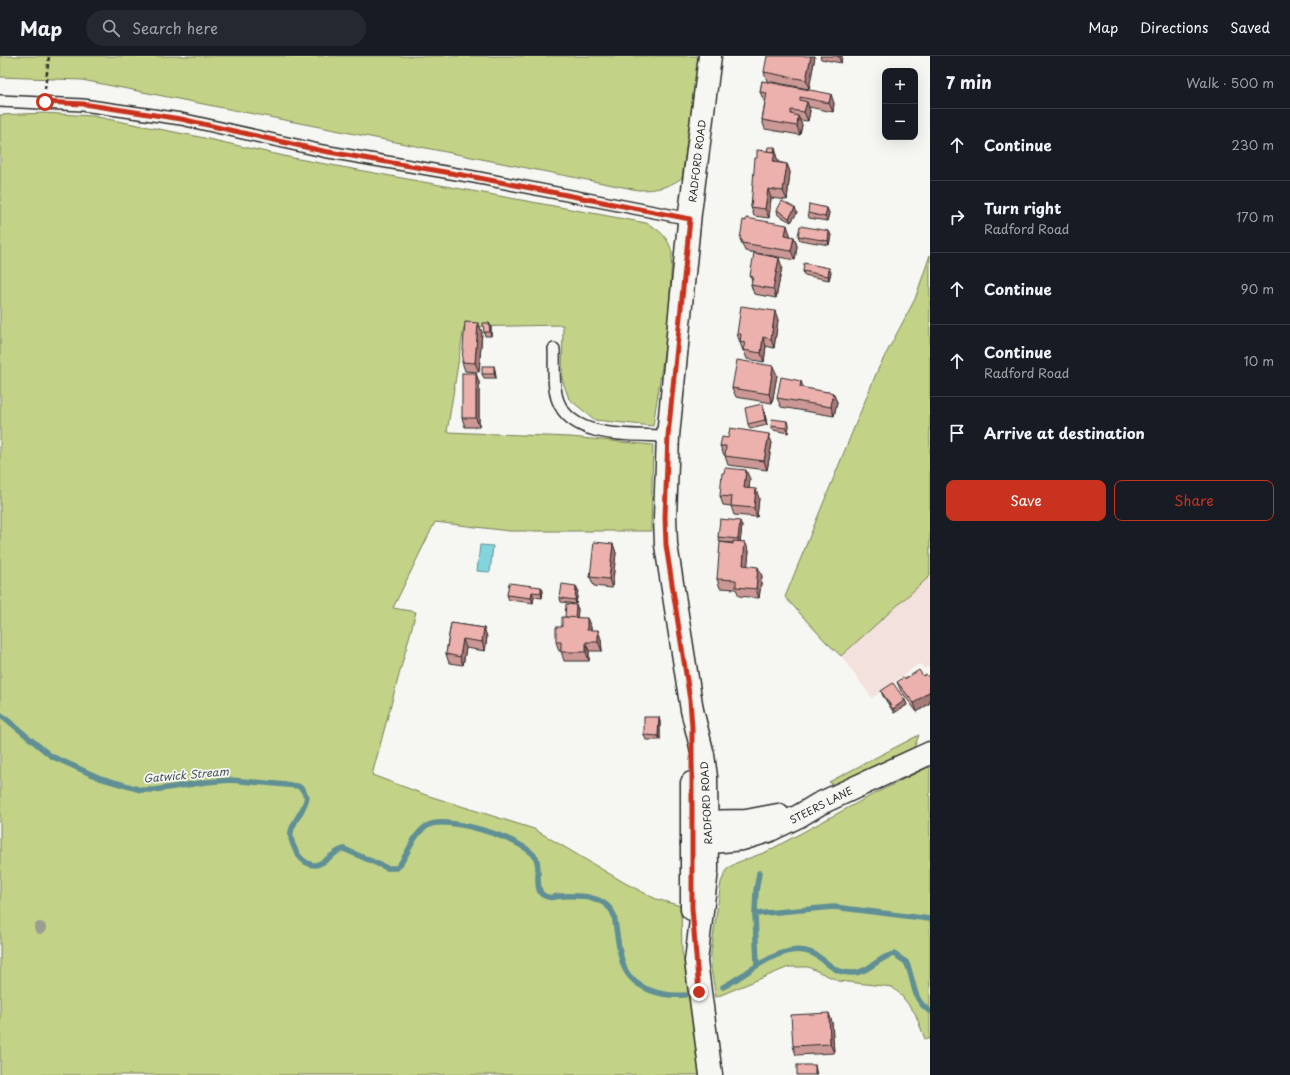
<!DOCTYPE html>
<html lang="en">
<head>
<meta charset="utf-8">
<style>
	:root { --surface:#171b24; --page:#242831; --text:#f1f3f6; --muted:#9ea1a6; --line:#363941; --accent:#c8321e }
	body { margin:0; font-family:"Playpen Sans",sans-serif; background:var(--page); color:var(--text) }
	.controls { position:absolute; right:12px; top:12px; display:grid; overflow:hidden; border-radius:8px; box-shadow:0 4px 16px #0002 }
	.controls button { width:36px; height:36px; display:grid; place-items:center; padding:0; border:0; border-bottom:1px solid var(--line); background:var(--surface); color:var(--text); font:20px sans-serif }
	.stop { position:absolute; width:12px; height:12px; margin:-9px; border:3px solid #c8321e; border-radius:50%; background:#fff }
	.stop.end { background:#c8321e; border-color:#fff; box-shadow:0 1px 4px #0008 }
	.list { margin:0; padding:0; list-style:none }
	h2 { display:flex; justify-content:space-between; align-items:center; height:52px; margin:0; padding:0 16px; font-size:17px }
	h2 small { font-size:13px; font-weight:400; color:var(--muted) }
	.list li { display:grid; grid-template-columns:26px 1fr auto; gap:12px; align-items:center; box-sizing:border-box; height:72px; padding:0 16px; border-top:1px solid var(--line) }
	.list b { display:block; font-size:15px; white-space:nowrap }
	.list p { margin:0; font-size:13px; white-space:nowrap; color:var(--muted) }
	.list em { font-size:13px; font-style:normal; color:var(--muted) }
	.actions { display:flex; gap:8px; padding:12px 16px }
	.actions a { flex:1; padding:9px 0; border:1px solid var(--accent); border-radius:8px; text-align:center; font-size:14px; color:var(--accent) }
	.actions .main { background:var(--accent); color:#fff }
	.icon { flex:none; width:22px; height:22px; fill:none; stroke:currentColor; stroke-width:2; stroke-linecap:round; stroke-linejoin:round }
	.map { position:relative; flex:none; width:930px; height:1019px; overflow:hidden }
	header { display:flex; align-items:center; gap:24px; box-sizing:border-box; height:56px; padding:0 20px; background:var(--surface); border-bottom:1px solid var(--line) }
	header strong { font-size:19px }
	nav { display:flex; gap:22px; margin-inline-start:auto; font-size:14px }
	.search { width:280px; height:36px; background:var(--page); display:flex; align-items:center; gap:10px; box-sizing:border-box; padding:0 14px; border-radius:22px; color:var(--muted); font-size:15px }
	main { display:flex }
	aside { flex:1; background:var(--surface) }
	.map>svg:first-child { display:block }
</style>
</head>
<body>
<header>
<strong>Map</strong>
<div class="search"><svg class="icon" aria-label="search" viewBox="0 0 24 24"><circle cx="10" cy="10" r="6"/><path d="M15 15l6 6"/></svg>Search here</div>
<nav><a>Map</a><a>Directions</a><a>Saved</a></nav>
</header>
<main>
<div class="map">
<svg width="930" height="1019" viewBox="0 0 930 1019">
	<rect width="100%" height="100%" fill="#f6f6f2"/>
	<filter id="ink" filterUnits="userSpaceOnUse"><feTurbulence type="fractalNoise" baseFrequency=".025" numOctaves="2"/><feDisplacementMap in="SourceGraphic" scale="8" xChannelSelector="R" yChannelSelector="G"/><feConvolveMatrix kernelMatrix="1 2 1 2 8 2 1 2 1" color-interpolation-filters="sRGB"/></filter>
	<g filter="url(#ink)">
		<!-- built -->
		<polygon fill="#f3e1dd" points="930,520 930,609 925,613 919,608 872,642 841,600"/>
		<!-- green -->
		<g fill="#c2d286" stroke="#767e58">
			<path d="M0 0H699L682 122C667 132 656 134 638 134L82 24 0 21Z"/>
			<path d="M44 57 92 60 195 80 293 102 646 167C659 173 668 181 672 196L669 264 653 370 595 364 569 343 562 323 563 269 464 271 447 376 571 381 653 389 651 475H509L435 466 393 552 416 556 372 719 426 739 534 773 625 827 656 843 681 850 682 895 695 959 704 1019H0V59Z"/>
			<polygon points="930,199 930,520 841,600 826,586 785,541 878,313 915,243"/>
			<polygon points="919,679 912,697 838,731 829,726"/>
			<polygon points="930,710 930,983 925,983 915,957 900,938 892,931 839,925 808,911 789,911 779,915 716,941 711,913 711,896 721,826 727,813 736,807 766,796 870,740"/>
		</g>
		<!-- water -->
		<polygon fill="#83d4dc" stroke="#609095" points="480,489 493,490 490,516 477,515"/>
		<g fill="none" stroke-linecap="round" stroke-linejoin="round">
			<!-- stream -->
			<g stroke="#609095" stroke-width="5.5">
				<path d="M0 658 51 700 100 722 141 734H154L206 726 231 724 298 730 302 733 307 741C301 767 279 770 299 800 303 805 308 809 315 809 326 808 333 795 344 793L387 812H397C409 799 412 777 429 769 447 759 527 784 536 802 541 812 534 834 543 839 549 843 554 841 560 840 579 839 605 839 614 859 617 875 618 895 624 911 634 934 664 941 685 939"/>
				<polyline points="755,858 756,835 759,817"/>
				<polyline points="757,909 755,858 834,851 930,863"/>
				<path d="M723 931C747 919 783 884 812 897 828 904 830 917 853 917 869 917 878 901 894 898L906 906C915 923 911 944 930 955"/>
			</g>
			<!-- lane casing -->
			<g stroke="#2b2b2b" stroke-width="14">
				<g id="lane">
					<polyline points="0,45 83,49 181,63 323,95 474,121 690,163"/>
					<path d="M554 293C555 309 552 330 558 345 573 384 633 378 668 380"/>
				</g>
			</g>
			<!-- secondary casing -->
			<g stroke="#2b2b2b" stroke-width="25">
				<g id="secondary">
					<polyline points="710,0 690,157 668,380 665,461 666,489 692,654 703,699 706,721 707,814 696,905 711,1019"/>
					<polyline points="693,766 746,765 778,759"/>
					<polyline points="692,788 742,783 768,775 799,760 819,748 930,697"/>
					<polyline points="692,853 692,727"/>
				</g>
			</g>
			<!-- path -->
			<polyline stroke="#2b2b2b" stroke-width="2.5" stroke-dasharray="4 3" stroke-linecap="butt" points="45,33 49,0"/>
			<!-- lane -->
			<use href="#lane" stroke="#f6f6f2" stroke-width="11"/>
			<!-- secondary -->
			<use href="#secondary" stroke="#f6f6f2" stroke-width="22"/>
		</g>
		<!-- trees -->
		<circle fill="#9b9d91" cx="40" cy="872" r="6"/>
		<!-- wall -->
		<g fill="#cc9895" stroke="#2b2b2b">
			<polygon points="815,0 809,33 767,25 764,16"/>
			<polygon points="820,0 842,0 841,7 821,3"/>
			<polygon points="762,25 834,47 833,56 809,51 810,55 808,65 800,64 802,69 800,79 765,73 762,64 765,45 764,45 760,36"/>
			<polygon points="776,96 776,100 778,105 778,106 787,108 790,116 787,144 771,142 769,162 754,160 751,151 757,102"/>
			<polygon points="795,152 797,157 791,166 778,159 777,154"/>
			<polygon points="827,152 829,157 827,165 809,162 808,157"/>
			<polygon points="790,178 790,180 794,181 797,190 795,204 745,195 740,183"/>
			<polygon points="831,179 829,189 800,184 798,180"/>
			<polygon points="782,211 776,242 754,238 751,229 752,225 750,220"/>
			<polygon points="803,215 831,216 829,224 804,219"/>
			<polygon points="775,255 778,264 774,292 766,290 764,306 747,303 744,295 743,295 737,278"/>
			<polygon points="478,267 482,276 479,316 465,315 462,306"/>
			<polygon points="489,267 491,271 491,280 485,280 484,276"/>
			<polygon points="495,314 496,322 484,322 482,318"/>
			<polygon points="777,319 772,347 736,341 732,332"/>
			<polygon points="479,326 479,371 465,371 462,362"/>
			<polygon points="803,332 833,337 837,346 834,360 781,351 777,342"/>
			<polygon points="764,353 767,369 750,373 748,368"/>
			<polygon points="787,365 789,369 788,377 773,374 771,370"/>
			<polygon points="772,387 767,414 728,409 725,400 725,399 724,399 720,390"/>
			<polygon points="750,423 749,432 759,442 757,461 734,459 731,450 723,449 720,440"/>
			<polygon points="742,470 740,486 745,486 749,495 747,510 762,520 759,542 739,540 736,533 720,532 717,523 733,487 720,486 718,481"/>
			<polygon points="613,488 616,497 612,532 594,530 590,521"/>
			<polygon points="576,530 578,534 576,548 561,546 560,542"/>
			<polygon points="541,531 543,535 542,542 534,541 533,547 509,544 507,539"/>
			<polygon points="576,549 578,553 577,562 591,571 591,574 601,583 602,595 589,595 589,605 564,605 561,595 559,595 556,586 565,561"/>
			<polygon points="451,567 484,572 487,581 485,595 466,592 463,609 449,607 446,598"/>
			<polygon points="923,620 930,623 930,647 917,656 901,635 897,626 905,623"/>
			<polygon points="881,635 905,644 907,649 894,657 883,640"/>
			<polygon points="659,661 660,666 660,684 646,684 644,679"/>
			<polygon points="832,966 834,997 796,999 793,990"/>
		</g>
		<!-- shaded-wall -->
		<g fill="#a67c79" stroke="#2b2b2b">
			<polygon points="811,0 815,0 809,33 806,24"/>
			<polygon points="838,0 842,0 841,7"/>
			<polygon points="831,38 834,47 833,56 829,47"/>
			<polygon points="807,46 810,55 808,65 804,56"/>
			<polygon points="798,60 802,69 800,79 797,70"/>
			<polygon points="775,91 776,96 776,100 778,105 776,115 773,106"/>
			<polygon points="787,108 790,116 787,144 783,135"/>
			<polygon points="768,133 771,142 769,162 765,153"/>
			<polygon points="795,152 797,157 791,166 789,162"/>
			<polygon points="827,152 829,157 827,165 825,161"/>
			<polygon points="787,169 790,178 789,188 785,179"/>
			<polygon points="829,175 831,179 829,189 828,185"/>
			<polygon points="794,181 797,190 795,204 791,195"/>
			<polygon points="779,202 782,211 776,242 773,233"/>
			<polygon points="829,212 831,216 829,224 828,220"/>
			<polygon points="775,255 778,264 774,292 771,283"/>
			<polygon points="478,267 482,276 479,316 475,307"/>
			<polygon points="489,267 491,271 491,280 490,276"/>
			<polygon points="763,281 766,290 764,306 761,297"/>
			<polygon points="494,310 495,314 496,322 494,318"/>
			<polygon points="773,310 777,319 772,347 769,338"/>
			<polygon points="476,317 479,326 479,371 476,362"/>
			<polygon points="801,325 804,334 800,331"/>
			<polygon points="833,337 837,346 834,360 831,351"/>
			<polygon points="762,348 764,353 767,369 765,364"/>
			<polygon points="787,365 789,369 788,377 786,372"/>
			<polygon points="769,378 772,387 767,414 764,405"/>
			<polygon points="746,414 750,423 748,441 744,432"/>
			<polygon points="756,433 759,442 757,461 754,452"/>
			<polygon points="740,465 742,470 740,488 738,483"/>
			<polygon points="745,486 749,495 747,518 743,509"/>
			<polygon points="613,488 616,497 612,532 609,523"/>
			<polygon points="758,511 762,520 759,542 756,533"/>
			<polygon points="576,530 578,534 576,548 575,544"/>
			<polygon points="541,531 543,535 542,542 541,537"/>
			<polygon points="532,536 534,541 533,547 531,542"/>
			<polygon points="576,549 578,553 577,568 575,564"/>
			<polygon points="587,562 591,571 590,583 587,574"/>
			<polygon points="484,572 487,581 485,595 482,586"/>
			<polygon points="598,574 601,583 602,595 598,586"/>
			<polygon points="463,583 466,592 463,609 460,601"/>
			<polygon points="586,586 589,595 589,605 586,596"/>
			<polygon points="930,635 930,647 917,656 914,647"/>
			<polygon points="905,644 907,649 894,657 893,653"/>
			<polygon points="659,661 660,666 660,684 658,680"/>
			<polygon points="829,957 832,966 834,997 830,988"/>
			<polygon points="815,1009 817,1019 815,1019"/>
		</g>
		<!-- building -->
		<g fill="#edb1ad" stroke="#2b2b2b">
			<polygon points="767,0 811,0 806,24 764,16"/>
			<polygon points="762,25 831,38 829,47 800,41 800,44 807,46 804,56 791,54 791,58 798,60 797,70 762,64 767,37 760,36"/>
			<polygon points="768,91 775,91 774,96 767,95"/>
			<polygon points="757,94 775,96 773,106 787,108 783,135 768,133 765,153 751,151 755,102 757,102"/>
			<polygon points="782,145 795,152 789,162 777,154"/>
			<polygon points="809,148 827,152 825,161 808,157"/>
			<polygon points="746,162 787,169 785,179 794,181 791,195 742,187 742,184 740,183 743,164 746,165"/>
			<polygon points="800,170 829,175 828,185 798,180"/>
			<polygon points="754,197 779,202 773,233 751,229 753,221 750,220"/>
			<polygon points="804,207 829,212 828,220 803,215"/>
			<polygon points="741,250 775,255 771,283 763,281 761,297 743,294 745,287 740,286 741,278 737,278"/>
			<polygon points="465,266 478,267 475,307 462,306"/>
			<polygon points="483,267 489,267 490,276 484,276"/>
			<polygon points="737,304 773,310 769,338 732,332"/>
			<rect x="482" y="310" width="12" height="8"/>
			<rect x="462" y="317" width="14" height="45"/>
			<polygon points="781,321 801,325 800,331 833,337 831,351 777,342"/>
			<polygon points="762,348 765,364 748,368 745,352"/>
			<polygon points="772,363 787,365 786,372 771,370"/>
			<polygon points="730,372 769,378 764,405 725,400 726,390 720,390 722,381 728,382"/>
			<polygon points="725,412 746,414 744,432 756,433 754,452 731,450 732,441 720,440 722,417 724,417"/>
			<polygon points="720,463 740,465 738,483 718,481"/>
			<polygon points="733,485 745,486 743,509 758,511 756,533 736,531 736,524 717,523 720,486 733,488"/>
			<polygon points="594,486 613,488 609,523 590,521"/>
			<polygon points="509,527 541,531 541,537 532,536 531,542 507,539"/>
			<polygon points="562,528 576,530 575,544 560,542"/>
			<polygon points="566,548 576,549 575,562 565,561"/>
			<polygon points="562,561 587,562 587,574 598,574 598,586 586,586 586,596 561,596 561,586 556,586 556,571 562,571"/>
			<polygon points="451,567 484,572 482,586 463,583 460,601 446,598"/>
			<polygon points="919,614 923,620 926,618 930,623 930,635 914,647 897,626 904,621 905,623"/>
			<polygon points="893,627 905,644 893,653 881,635"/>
			<polygon points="644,661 659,661 658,680 644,679"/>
			<polygon points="829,957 830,988 793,990 791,959"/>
			<rect x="797" y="1009" width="18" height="10"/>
		</g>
	</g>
	<g fill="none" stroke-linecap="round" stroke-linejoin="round" filter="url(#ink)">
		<!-- route -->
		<polyline stroke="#c8321e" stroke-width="5" points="45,46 83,48 181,63 323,95 474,121 690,163 668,380 665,461 666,489 690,644 692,671 692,852 699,936"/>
	</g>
	<g text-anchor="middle" stroke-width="3.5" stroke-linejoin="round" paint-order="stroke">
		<!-- street labels -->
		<g font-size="10" fill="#2b2b2b" stroke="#f6f6f2">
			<text transform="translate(697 105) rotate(-83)" y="4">RADFORD ROAD</text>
			<text transform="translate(706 747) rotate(-93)" y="4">RADFORD ROAD</text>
			<text transform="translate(821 749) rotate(-27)" y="4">STEERS LANE</text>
		</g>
		<!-- water labels -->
		<g font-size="11" font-style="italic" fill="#415557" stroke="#f6f6f2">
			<text transform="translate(186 719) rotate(-5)" y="4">Gatwick Stream</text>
		</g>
	</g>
</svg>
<div class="controls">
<button>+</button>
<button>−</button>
</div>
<div class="stop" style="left:45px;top:46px"></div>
<div class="stop end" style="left:699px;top:936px"></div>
</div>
<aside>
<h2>7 min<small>Walk · 500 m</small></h2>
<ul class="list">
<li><svg class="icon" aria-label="ahead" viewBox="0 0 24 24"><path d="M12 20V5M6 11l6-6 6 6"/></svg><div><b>Continue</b></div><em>230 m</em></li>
<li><svg class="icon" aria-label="right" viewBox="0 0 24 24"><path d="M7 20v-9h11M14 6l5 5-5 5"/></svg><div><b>Turn right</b><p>Radford Road</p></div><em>170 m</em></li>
<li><svg class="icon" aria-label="ahead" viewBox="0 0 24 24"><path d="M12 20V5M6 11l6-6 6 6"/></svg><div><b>Continue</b></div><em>90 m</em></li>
<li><svg class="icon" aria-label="ahead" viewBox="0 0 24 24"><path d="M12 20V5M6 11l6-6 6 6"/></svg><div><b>Continue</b><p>Radford Road</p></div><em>10 m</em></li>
<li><svg class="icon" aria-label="arrive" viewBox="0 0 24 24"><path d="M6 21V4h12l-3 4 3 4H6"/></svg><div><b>Arrive at destination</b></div></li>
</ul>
<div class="actions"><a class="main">Save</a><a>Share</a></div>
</aside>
</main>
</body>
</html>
